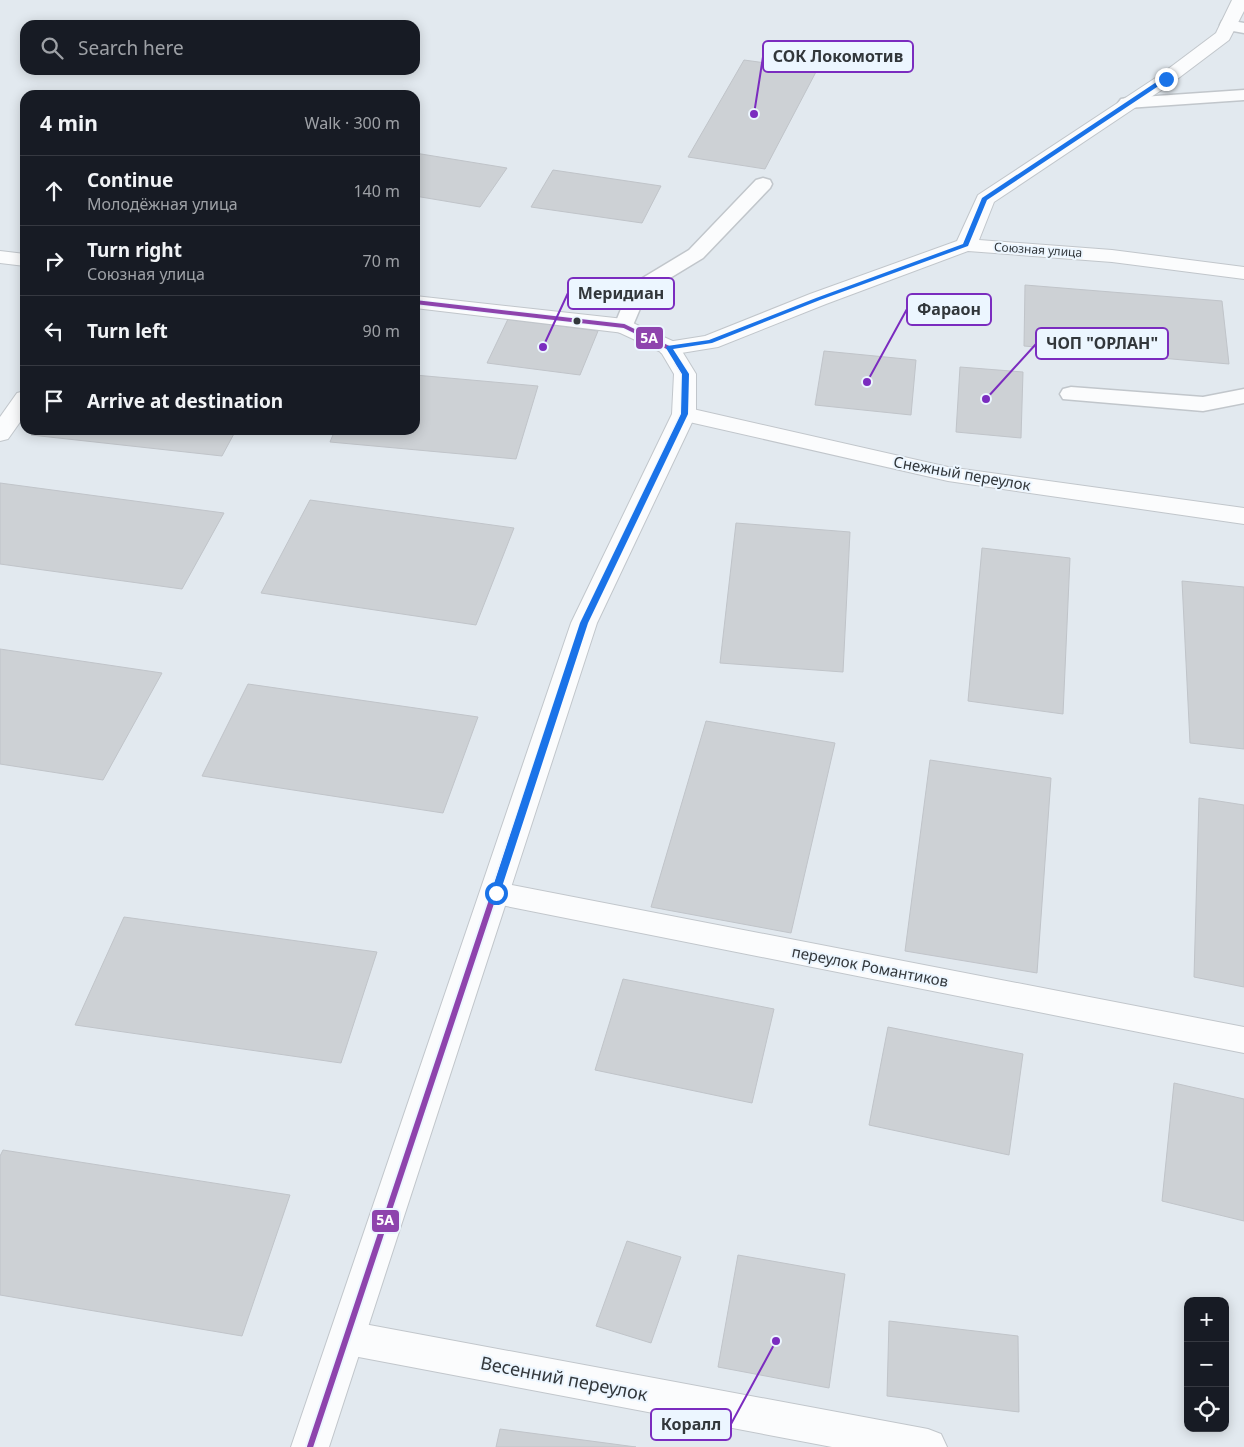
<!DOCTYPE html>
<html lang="en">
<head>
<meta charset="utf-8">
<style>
	:root { --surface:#171b24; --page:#20242c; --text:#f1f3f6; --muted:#9ea1a6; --line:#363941 }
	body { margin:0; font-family:"Noto Sans",sans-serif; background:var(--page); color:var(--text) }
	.controls { position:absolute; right:15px; bottom:15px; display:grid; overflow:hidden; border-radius:10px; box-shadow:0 2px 12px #0003 }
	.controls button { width:45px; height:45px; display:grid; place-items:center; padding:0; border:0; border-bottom:1px solid var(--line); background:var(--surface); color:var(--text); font:25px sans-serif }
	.stop { position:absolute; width:15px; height:15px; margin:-11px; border:4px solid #1a73e8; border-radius:50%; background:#fff }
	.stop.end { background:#1a73e8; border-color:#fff; box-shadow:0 1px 5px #0008 }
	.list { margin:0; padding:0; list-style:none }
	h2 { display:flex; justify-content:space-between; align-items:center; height:65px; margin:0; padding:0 20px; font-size:21px }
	h2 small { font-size:16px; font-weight:400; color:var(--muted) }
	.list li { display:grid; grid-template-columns:32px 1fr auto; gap:15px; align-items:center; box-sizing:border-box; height:70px; padding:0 20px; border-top:1px solid var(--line) }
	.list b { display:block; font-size:19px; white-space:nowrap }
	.list p { margin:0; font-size:16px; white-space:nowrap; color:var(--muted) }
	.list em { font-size:16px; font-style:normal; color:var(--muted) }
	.icon { flex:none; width:28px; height:28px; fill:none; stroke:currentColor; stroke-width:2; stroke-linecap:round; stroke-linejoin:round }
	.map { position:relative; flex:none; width:1244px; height:1447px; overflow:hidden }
	.search { position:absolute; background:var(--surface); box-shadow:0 2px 12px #0003; left:20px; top:20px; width:400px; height:55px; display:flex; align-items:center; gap:12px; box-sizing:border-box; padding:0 18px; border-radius:15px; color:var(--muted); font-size:19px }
	.panel { position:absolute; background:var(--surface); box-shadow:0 2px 12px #0003; left:20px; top:90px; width:400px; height:345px; border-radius:15px }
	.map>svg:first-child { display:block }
</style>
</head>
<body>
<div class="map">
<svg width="1244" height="1447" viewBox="0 0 1244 1447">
	<rect width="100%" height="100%" fill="#e2e9ef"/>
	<!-- building -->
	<g fill="#cdd1d5" stroke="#c0c4c9">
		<polygon points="744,60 817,70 765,169 688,157"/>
		<polygon points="415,153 507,168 480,207 415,196"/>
		<polygon points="553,170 661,186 642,223 531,207"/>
		<polygon points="1025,285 1222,301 1229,364 1024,346"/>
		<polygon points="508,319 598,331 580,375 487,363"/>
		<polygon points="824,351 916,360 911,415 815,405"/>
		<polygon points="960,367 1023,372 1021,438 956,432"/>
		<polygon points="415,375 538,386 516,459 330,442 335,430 415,430"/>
		<polygon points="34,430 236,430 222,456 31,435"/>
		<polygon points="0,483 224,513 182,589 0,564"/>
		<polygon points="310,500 514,528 476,625 261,593"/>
		<polygon points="736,523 850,532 843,672 720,663"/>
		<polygon points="982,548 1070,558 1063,714 968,701"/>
		<polygon points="1182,581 1244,587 1244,749 1190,743"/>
		<polygon points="0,649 162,673 103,780 0,764"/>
		<polygon points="248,684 478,717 443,813 202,776"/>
		<polygon points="706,721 835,743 791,933 651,907"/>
		<polygon points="930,760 1051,778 1037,973 905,951"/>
		<polygon points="1199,798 1244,805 1244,987 1194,977"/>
		<polygon points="124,917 377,952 341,1063 75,1025"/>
		<polygon points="623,979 774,1009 752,1103 595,1070"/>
		<polygon points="888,1027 1023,1054 1009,1155 869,1125"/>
		<polygon points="1174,1083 1244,1099 1244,1221 1162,1201"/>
		<polygon points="3,1150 290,1195 242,1336 0,1295 0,1156"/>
		<polygon points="627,1241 681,1257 651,1343 596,1326"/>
		<polygon points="738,1255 845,1274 829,1388 718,1367"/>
		<polygon points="889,1321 1018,1336 1019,1412 887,1396"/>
		<polygon points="500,1429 636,1447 496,1447"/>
	</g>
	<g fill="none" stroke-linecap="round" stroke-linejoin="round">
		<!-- service casing -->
		<g stroke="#c1c6cb" stroke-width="3">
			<g id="service">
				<polygon points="1228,20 1244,23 1244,33 1222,29 1220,25 1222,21"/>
				<polygon points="1244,90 1244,100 1127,108 1121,107 1118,103 1121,99 1127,98"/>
				<polygon points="763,178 770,180 772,184 770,188 703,258 647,292 631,330 624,332 617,330 614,326 631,285 689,250 756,180"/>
				<polygon points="1071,387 1203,397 1244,389 1244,403 1203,411 1063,399 1060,394 1063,389"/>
			</g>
		</g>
		<!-- minor casing -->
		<g stroke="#c1c6cb" stroke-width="2">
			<g id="minor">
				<polygon points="1232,0 1244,0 1244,11 1229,40 1172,83 994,202 979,240 1112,250 1244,267 1244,279 1112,262 968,251 826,304 718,347 669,355 661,353 658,348 661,343 705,336 810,294 957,241 978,195 1160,75 1216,33"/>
				<polygon points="0,251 25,254 25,266 0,263"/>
				<polygon points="415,296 624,319 632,321 635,326 632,331 624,333 415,308"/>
				<polygon points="25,391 25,415 8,439 0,441 0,417 17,393"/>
				<polygon points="684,407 948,467 1244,508 1244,524 948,481 676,419 672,414 676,409"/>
				<polygon points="496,882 1244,1027 1244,1053 496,904 485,901 481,893 485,885"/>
				<polygon points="348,1321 928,1429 941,1434 947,1447 832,1447 348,1355 335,1350 330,1338 335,1326"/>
			</g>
		</g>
		<!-- tertiary casing -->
		<g stroke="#c1c6cb" stroke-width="2">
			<polygon id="tertiary" points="624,319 677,343 696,374 696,414 597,623 329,1447 291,1447 571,623 672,414 674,374 661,352 616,331 613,326 616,321"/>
		</g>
		<!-- service -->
		<use href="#service" fill="#fbfcfd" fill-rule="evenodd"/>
		<!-- minor -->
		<use href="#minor" fill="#fbfcfd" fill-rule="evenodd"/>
		<!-- tertiary -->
		<use href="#tertiary" fill="#fbfcfd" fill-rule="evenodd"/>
		<!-- bus-1-far2 casing -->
		<g stroke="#ecf6ff" stroke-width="6">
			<polyline id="bus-1-far2" points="415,302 624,326 669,348 679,364"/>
		</g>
		<!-- bus-1-far1 casing -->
		<g stroke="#ecf6ff" stroke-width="8">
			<polyline id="bus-1-far1" points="513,835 584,623 684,414 685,374 678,363"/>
		</g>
		<!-- bus-1 casing -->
		<g stroke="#ecf6ff" stroke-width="10">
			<polyline id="bus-1" points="310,1447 514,834"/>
		</g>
		<!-- bus-1-far2 -->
		<use href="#bus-1-far2" stroke="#8e44ad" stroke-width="4"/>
		<!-- bus-1-far1 -->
		<use href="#bus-1-far1" stroke="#8e44ad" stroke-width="4.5"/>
		<!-- bus-1 -->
		<use href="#bus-1" stroke="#8e44ad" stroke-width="6"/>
	</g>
	<!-- route -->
	<polygon fill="#1a73e8" points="1164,77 1169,79 987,200 968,246 820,300 712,343 673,349 689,374 688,414 588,623 500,893 499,896 493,896 491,893 580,623 681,414 682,374 666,348 667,346 709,340 816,298 963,244 982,198"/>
	<!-- markers -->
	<circle fill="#32373b" stroke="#ecf6ff" stroke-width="2" cx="577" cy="321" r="4.5"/>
	<g text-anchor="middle" stroke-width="4" stroke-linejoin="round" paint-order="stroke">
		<!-- far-street labels -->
		<g font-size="12" fill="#32373b" stroke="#ecf6ff">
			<text transform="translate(1038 250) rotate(4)" y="4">Союзная улица</text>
		</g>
		<!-- street labels -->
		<g font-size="15" fill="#32373b" stroke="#ecf6ff">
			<text transform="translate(962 474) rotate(10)" y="5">Снежный переулок</text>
			<text transform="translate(870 967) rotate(11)" y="5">переулок Романтиков</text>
		</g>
		<!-- near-street labels -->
		<g font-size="18" fill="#32373b" stroke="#ecf6ff">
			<text transform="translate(564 1379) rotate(11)" y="6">Весенний переулок</text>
		</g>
	</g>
	<!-- callouts -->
	<path fill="none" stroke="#7b2cbf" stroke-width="2" d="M754 114L763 57M543 347L568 293M867 382L907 309M986 399L1036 344M776 1341L731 1424"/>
	<g fill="#7b2cbf" stroke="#ecf6ff" stroke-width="2">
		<circle cx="754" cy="114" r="5"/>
		<circle cx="543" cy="347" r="5"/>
		<circle cx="867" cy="382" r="5"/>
		<circle cx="986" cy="399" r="5"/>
		<circle cx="776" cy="1341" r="5"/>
	</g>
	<g fill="#ecf6ff" stroke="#7b2cbf" stroke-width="2">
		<rect x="763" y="41" width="150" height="31" rx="5"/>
		<rect x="568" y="278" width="106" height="31" rx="5"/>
		<rect x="907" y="294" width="84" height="31" rx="5"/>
		<rect x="1036" y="328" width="132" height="31" rx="5"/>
		<rect x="651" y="1409" width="80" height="31" rx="5"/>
	</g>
	<g font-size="16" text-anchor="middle" font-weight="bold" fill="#32373b">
		<text x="838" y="62">СОК Локомотив</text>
		<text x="621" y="299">Меридиан</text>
		<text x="949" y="315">Фараон</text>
		<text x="1102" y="349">ЧОП "ОРЛАН"</text>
		<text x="691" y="1430">Коралл</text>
	</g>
	<g stroke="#ecf6ff" stroke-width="2">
		<rect x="635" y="326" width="29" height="24" rx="5" fill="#8e44ad"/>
		<rect x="371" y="1209" width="29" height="24" rx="5" fill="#8e44ad"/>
	</g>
	<g font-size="14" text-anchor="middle" font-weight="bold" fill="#fff">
		<text x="649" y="343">5А</text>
		<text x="385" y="1225">5А</text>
	</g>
</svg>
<div class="controls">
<button>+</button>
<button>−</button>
<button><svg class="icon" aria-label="locate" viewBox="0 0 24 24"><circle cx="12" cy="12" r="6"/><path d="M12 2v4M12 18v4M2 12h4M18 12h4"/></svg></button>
</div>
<div class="stop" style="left:496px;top:893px"></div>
<div class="stop end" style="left:1166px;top:79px"></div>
<div class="search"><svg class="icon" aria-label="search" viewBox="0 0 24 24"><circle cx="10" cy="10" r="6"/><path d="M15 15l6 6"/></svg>Search here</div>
<section class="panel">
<h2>4 min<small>Walk · 300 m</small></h2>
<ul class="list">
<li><svg class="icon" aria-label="ahead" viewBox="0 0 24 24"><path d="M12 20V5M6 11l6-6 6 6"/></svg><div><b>Continue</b><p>Молодёжная улица</p></div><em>140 m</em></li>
<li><svg class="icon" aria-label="right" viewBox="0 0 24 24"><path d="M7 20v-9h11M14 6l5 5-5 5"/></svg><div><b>Turn right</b><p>Союзная улица</p></div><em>70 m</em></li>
<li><svg class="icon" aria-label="left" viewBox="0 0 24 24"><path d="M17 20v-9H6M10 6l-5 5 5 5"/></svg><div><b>Turn left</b></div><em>90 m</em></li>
<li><svg class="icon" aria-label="arrive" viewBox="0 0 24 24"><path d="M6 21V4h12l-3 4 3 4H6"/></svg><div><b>Arrive at destination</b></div></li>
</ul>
</section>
</div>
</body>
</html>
